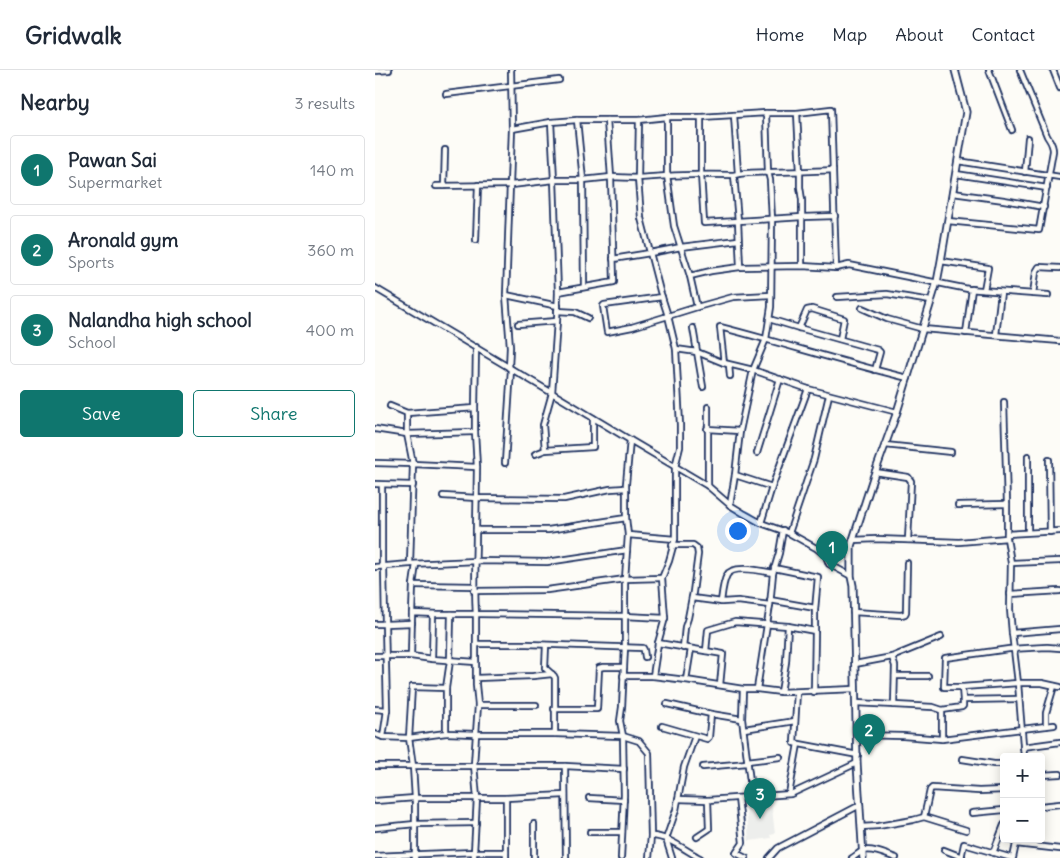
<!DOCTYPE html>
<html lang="en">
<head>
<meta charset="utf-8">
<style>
	:root { --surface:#fff; --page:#f2f2f3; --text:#1f2937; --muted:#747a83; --line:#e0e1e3; --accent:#0f766e }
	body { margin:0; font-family:Delius,sans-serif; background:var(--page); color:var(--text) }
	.controls { position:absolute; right:15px; bottom:15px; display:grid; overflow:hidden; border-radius:5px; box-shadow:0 2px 12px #0003 }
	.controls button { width:45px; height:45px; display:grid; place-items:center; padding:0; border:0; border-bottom:1px solid var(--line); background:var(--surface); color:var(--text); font:25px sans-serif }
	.you { position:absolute; left:362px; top:460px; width:18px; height:18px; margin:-12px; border:4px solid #fff; border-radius:50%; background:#1a73e8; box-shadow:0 0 0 8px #1a73e833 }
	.badge { display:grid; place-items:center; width:32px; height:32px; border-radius:50%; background:var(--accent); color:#fff; font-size:16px; font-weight:700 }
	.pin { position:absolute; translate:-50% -41px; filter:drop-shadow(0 1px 2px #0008) }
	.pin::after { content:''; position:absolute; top:26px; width:18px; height:15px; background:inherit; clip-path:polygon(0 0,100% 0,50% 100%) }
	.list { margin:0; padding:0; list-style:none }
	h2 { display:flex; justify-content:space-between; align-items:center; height:65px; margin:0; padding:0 20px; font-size:21px }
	h2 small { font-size:16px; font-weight:400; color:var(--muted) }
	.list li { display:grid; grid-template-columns:32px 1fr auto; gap:15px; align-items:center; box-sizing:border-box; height:70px; margin:0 10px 10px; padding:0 10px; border:1px solid var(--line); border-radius:5px }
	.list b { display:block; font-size:19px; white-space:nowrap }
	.list p { margin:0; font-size:16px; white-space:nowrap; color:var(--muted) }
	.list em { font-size:16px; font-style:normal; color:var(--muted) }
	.actions { display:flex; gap:10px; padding:15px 20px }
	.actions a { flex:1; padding:11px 0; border:1px solid var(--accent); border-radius:5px; text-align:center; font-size:18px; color:var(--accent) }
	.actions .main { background:var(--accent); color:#fff }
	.map { position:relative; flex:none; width:685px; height:788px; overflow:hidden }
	header { display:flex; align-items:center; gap:30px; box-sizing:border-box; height:70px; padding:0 25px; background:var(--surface); border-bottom:1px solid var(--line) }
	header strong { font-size:24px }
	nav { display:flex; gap:28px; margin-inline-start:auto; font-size:18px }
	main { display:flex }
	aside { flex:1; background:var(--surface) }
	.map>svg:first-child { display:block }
</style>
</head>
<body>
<header>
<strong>Gridwalk</strong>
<nav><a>Home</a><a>Map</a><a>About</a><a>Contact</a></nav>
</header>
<main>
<aside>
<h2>Nearby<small>3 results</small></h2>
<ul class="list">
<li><span class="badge">1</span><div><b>Pawan Sai</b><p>Supermarket</p></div><em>140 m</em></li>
<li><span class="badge">2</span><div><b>Aronald gym</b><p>Sports</p></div><em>360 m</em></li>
<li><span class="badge">3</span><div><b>Nalandha high school</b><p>School</p></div><em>400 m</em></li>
</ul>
<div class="actions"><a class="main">Save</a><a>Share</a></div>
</aside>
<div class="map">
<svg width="685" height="788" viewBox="0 0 685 788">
	<rect width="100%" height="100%" fill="#fdfcf7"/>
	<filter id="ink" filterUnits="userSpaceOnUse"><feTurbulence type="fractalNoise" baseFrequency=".02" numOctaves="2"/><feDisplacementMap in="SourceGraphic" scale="10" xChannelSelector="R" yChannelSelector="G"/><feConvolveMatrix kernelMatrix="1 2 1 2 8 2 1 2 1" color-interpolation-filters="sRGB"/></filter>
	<g filter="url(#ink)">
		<!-- built -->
		<polygon fill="#edeeec" points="396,730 400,764 395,765 396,768 374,771 371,733"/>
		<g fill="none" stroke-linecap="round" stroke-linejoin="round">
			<!-- minor casing -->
			<g stroke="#1b2f5e" stroke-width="8">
				<g id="minor">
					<polyline points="136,0 137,59"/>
					<polyline points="614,0 637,60"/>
					<polyline points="678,0 685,18"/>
					<polyline points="0,1 14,0"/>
					<polyline points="71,24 184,10"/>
					<polyline points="391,43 422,43 425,102 425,117 427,130 427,196"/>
					<polyline points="422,43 456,39 461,198"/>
					<path d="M359 45 363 104 359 105C327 104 296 105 263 108L266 148 285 221 293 246 322 237 315 206 336 201 365 197 427 196 461 198 474 195 593 219 673 225"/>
					<polyline points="292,47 292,105 299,156 315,206"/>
					<polyline points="326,47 326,104 329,153 363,151 365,197"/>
					<polyline points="202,50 208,110 209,217"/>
					<polyline points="176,52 179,110 183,222 239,212 236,107 232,50"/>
					<polyline points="583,91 685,107"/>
					<polyline points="650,102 653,68"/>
					<path d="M363 104C394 101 426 102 458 100"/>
					<polyline points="581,104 672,118"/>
					<polyline points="359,105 363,151 427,147 460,146"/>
					<polyline points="61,116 136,115 179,110 208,110 236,107 263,108 264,50"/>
					<polyline points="69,116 70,80"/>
					<polyline points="578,123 629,130 669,137"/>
					<path d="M573 151 664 160 678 81C678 74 675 71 672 66L645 0"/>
					<polyline points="101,170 103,115"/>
					<polyline points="238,189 275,183 306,177 363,170"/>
					<polyline points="566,191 613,198 609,220"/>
					<polyline points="0,218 177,323 255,370"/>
					<polyline points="658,224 661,202 664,197 685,198"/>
					<polyline points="131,225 183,236"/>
					<polyline points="462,227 512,224 556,231"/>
					<polyline points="322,237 358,227 396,225"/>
					<polyline points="487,238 512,249 548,259 685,271"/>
					<polyline points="182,241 200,242 213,248"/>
					<polyline points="394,249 424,258 503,280 505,282 500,300"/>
					<polyline points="143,254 182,251"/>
					<polyline points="318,258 328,317"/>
					<polyline points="424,258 432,240 437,239 469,249 465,269"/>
					<polyline points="591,263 597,219"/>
					<polyline points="621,265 626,222"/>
					<polyline points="301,279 322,282 349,293 378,300 433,319 522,342"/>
					<path d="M349 293 345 257C408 273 470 293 533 308"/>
					<polyline points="354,295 355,306"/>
					<polyline points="134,298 135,277 131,225 137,59 176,52 202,50 264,50 292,47 326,47 391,43 393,102 395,110 397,149 396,237 391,269 378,300 365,361 360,405 355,435"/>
					<polyline points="629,332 632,434 632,464"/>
					<polyline points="15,336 32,343 100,338 101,277"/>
					<polyline points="0,359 32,364 100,362 100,338"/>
					<polyline points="332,359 365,361"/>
					<polyline points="510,375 576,382"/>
					<polyline points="170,380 168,355 177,323 182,251 183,222"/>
					<polyline points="382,383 405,309"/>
					<polyline points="160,384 170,380 218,377 218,348"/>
					<polyline points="674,390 675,462"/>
					<polyline points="0,393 38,394 32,364 32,343"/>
					<polyline points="130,393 136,299"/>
					<polyline points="102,397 101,460 173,460 251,448 251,414 255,370 333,416 355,435 368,443 386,453 414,463 441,478 451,486 454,494 476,506"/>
					<polyline points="500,402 533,407 536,411 533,470"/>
					<polyline points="360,405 397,417"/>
					<polyline points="0,414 38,415"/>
					<polyline points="333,416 333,337"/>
					<polyline points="68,426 102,428 189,429 235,419 251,418"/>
					<polyline points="583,435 632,434"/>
					<polyline points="386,453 397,417 433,319"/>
					<path d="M101 460C101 488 99 516 101 544L249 546 290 548"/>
					<polyline points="653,462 653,386"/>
					<polyline points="414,463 439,389 454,325"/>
					<polyline points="253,465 300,469"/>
					<polyline points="632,467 632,464 685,461"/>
					<polyline points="478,470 502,469 584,472 632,468 636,493 635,539 637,563 685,559"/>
					<polyline points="297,475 318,475 322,478 323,484 318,522 313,548 310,557 308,578"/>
					<polyline points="636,493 685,491"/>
					<polyline points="35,494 38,394 102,397 100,362"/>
					<polyline points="7,496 7,415"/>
					<polyline points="9,496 10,554 37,553"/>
					<polyline points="0,497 35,494 101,491 172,492 252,480"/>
					<polyline points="399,498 443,507 440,540 440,561"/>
					<polyline points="38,515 100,516"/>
					<polyline points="99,521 172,520 250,509 287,508"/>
					<polyline points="635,524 685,521"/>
					<polyline points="317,528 347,532 363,531 395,535"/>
					<polyline points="395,530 440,538"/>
					<path d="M346 532C347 524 348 512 352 505 358 494 387 501 398 503"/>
					<polyline points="478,542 526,545 530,544 531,542 532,493"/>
					<polyline points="37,543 38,515 41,494"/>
					<polyline points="58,544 57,589 101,592"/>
					<polyline points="0,554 10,554 12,640"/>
					<polyline points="637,563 643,613 649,687"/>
					<polyline points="283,573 348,584 345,615"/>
					<polyline points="101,574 152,574 268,578 269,580 270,587"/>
					<polyline points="171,575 170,598 179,606 180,608 180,664"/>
					<polyline points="331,581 333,560 360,552 413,556 440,561 439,622"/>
					<polyline points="0,586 36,586 57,589"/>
					<polyline points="36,586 37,543 63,544 101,544 101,615 103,635 101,664 71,663"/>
					<polyline points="517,587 520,596 519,635"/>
					<polyline points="480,594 517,587 566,567"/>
					<polyline points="248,606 278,606 311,610 368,619 382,619 406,622 480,619"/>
					<polyline points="278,606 283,573 290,548 287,508 294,491 300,469 300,397 305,377 305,355 301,279 293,246 257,257 232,262 228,236 229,235 287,227"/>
					<polyline points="520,606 553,606"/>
					<polyline points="101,608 158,606 177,604"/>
					<polyline points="311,610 316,579"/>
					<polygon points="37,617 71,618 71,663 34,668"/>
					<polyline points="587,617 569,617 570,588 634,579 672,577 685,578"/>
					<polyline points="71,618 75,591 76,544"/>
					<polyline points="368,619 367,649 377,727"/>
					<polyline points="382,619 395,535 398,503 404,483 408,460"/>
					<polyline points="406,622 411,592 413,556"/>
					<polyline points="422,622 419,673 483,685"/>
					<polyline points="588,630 587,617 643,613 667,613 685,617"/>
					<polyline points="481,633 558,637 567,640 587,637 588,636 588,630 644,629"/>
					<polyline points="292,634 336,644"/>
					<polyline points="103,635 161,635"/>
					<polyline points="0,639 12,640 8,667"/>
					<polyline points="179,639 222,639 224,598 228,597 249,597"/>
					<polyline points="567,640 567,669"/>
					<polyline points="287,656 332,669 334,667 336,644 367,649"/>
					<polyline points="671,656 671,643 679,616"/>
					<polyline points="369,659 420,651"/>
					<polyline points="0,664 8,667 34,668 38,696 40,728 40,788"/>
					<polyline points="482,665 528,666 567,669 679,655"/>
					<polyline points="648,677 685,672"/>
					<polyline points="587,689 619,694 629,694"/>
					<polyline points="372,691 405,687"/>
					<polyline points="0,696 190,696 249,699"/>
					<polyline points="190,696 191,788"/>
					<polyline points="328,697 372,693"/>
					<polyline points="666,705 685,704"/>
					<polyline points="414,724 423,674"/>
					<polyline points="131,728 190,725"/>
					<polyline points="214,728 249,730"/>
					<polyline points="363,728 368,773 361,783 371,788"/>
					<polyline points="303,729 333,730"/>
					<polyline points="0,731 40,728 131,728 131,788"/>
					<polyline points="666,736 685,734"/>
					<polyline points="597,743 629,740"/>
					<polyline points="549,747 555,720 557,718 604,721 629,720"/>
					<polyline points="159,754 159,788"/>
					<polyline points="486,757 503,756 538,750 549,747 591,760"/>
					<polyline points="0,758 40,754 101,753"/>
					<polyline points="215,762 247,762"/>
					<path d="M276 766C293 766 310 780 325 788"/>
					<polyline points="322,767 334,759 333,730 416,724 482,693"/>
					<polyline points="641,774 685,779"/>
					<polyline points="569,780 587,787"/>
					<polyline points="618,783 629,755"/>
					<polyline points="0,786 99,782 102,728 99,695 101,664 180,664 248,666 264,671 274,683 276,766 274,788"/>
					<polyline points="99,788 99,782 131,782"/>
					<polyline points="246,788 249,725 248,666 245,651 247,637 250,577 250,509 253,465 251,448"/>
					<polyline points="297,788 291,769 301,740 309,697 320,666"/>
					<polyline points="394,788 403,778 485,735"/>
					<path d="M477 788C481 786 484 782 488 781 497 778 512 785 521 788"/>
					<polyline points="586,788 589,774 637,788"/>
					<polyline points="638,788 642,769"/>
				</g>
			</g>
			<!-- tertiary casing -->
			<g stroke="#1b2f5e" stroke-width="9">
				<polyline id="tertiary" points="488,788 482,693 478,516 476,506 476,476 498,408 522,342 562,212 566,191 591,42 580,0"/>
			</g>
			<!-- minor -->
			<use href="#minor" stroke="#fdfcf7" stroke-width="4.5"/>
			<!-- tertiary -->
			<use href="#tertiary" stroke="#fdfcf7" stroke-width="5.5"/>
		</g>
	</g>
</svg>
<div class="controls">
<button>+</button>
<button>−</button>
</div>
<div class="you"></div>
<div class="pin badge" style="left:457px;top:502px">1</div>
<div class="pin badge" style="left:494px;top:685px">2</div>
<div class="pin badge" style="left:385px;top:749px">3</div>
</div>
</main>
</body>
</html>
